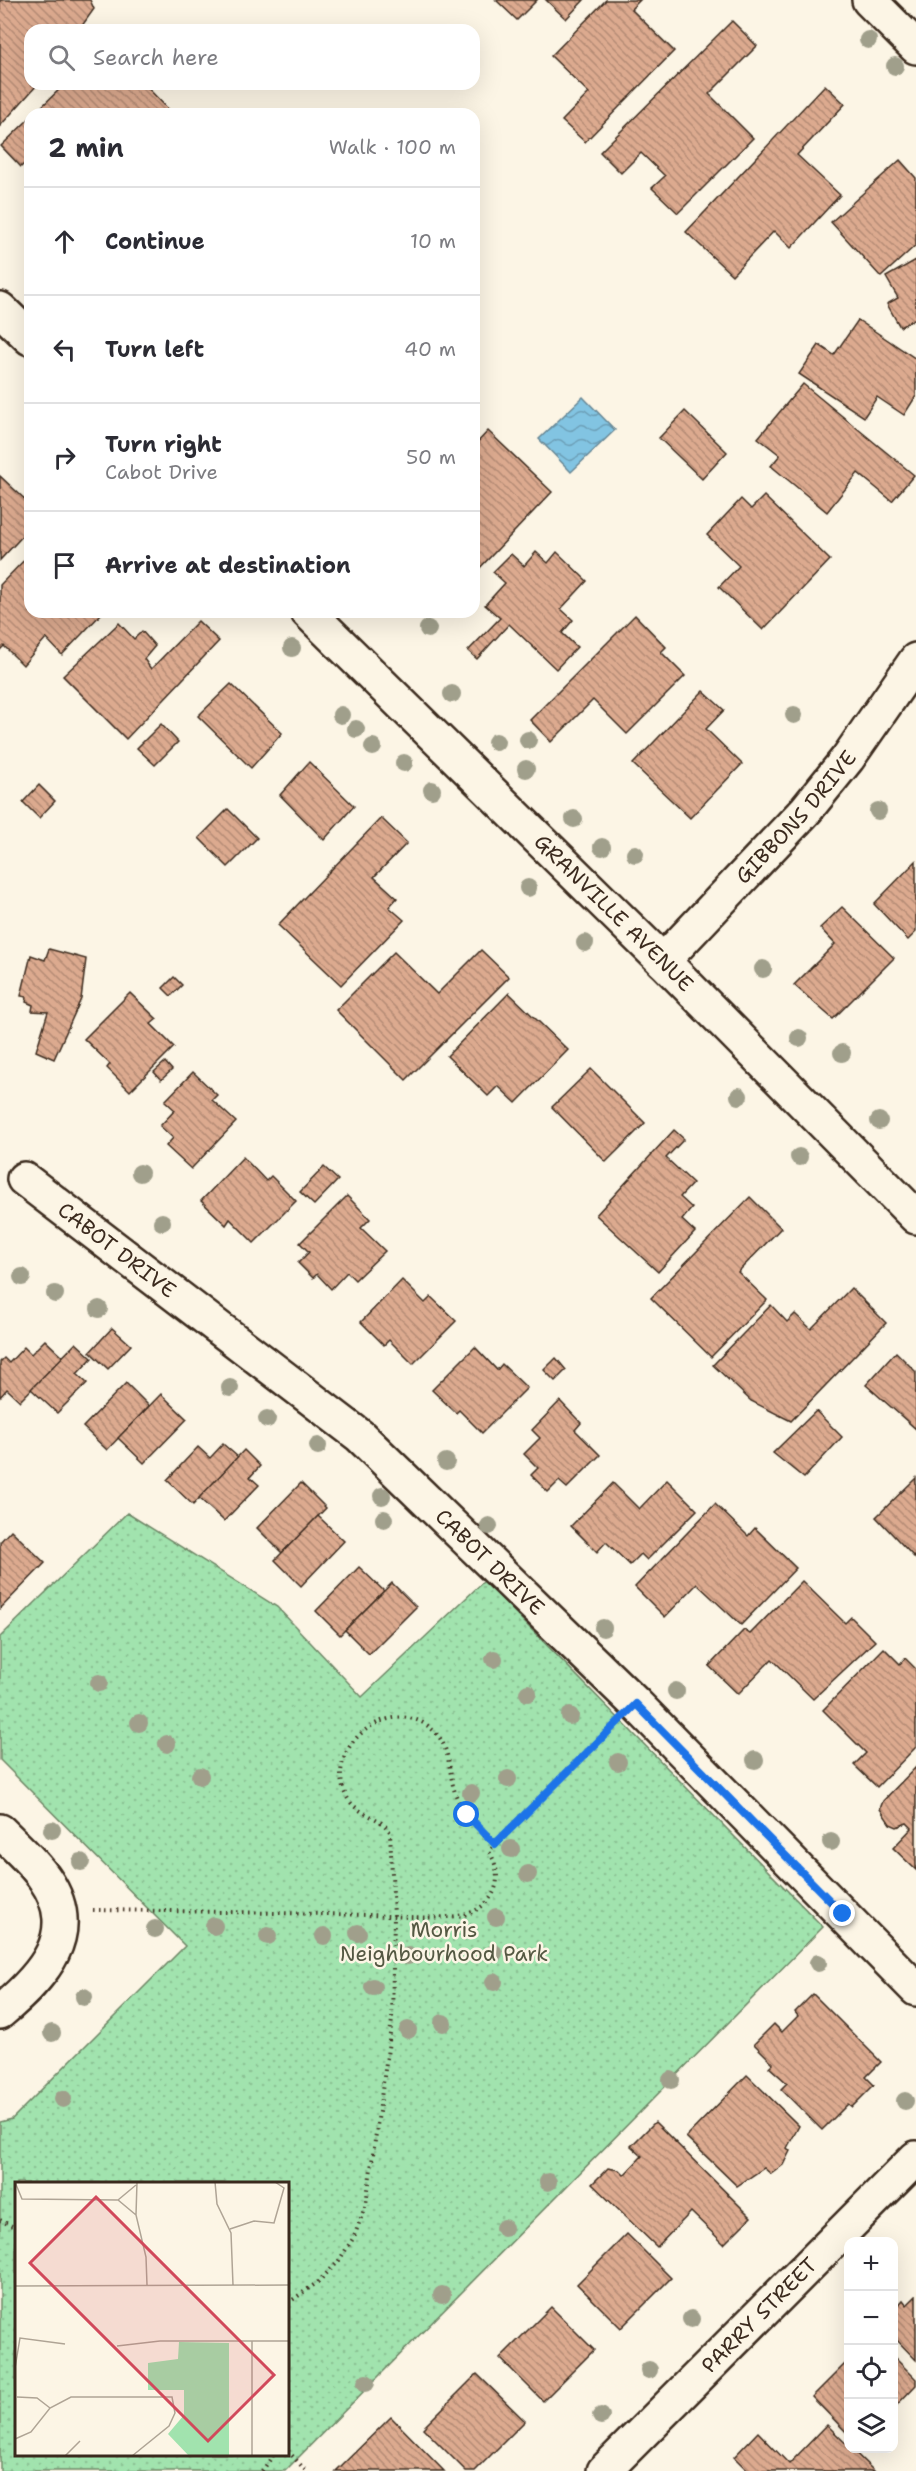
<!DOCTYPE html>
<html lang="en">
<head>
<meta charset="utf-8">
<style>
	:root { --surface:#fff; --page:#f7f7f7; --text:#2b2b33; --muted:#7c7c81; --line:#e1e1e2 }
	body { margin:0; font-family:"Shantell Sans",sans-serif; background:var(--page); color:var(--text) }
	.controls { position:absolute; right:18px; bottom:18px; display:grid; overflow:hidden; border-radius:12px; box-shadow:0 6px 24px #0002 }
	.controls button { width:54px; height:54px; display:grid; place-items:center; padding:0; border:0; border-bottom:2px solid var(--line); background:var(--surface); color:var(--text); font:30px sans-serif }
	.stop { position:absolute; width:18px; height:18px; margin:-14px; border:4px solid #1a73e8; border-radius:50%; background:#fff }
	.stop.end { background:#1a73e8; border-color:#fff; box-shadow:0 2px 6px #0008 }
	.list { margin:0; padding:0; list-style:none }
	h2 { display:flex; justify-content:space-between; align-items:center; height:78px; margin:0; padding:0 24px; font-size:26px }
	h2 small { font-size:20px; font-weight:400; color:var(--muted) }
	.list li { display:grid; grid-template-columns:39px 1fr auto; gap:18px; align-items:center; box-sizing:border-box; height:108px; padding:0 24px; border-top:2px solid var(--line) }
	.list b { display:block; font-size:22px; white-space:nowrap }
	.list p { margin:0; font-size:20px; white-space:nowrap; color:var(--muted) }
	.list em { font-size:20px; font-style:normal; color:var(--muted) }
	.icon { flex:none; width:33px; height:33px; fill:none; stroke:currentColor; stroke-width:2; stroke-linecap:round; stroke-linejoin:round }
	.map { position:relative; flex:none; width:916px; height:2471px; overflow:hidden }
	.search { position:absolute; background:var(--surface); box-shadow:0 6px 24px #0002; left:24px; top:24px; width:456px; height:66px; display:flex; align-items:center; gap:15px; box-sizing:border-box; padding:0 21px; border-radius:18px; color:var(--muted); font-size:22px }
	.panel { position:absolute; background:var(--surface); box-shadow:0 6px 24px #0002; left:24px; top:108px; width:456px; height:510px; border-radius:18px }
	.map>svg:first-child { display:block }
</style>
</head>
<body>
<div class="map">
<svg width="916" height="2471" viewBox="0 0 916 2471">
	<defs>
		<pattern id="park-dots" width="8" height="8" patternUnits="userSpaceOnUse" patternTransform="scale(1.5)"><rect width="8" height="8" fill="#a1e3ae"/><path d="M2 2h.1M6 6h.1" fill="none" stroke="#8cc395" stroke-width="1.8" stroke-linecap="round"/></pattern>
		<pattern id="water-waves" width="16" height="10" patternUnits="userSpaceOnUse" patternTransform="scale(1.5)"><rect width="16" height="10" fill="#82c4e2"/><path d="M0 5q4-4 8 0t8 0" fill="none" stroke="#6c9fb7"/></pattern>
		<pattern id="building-back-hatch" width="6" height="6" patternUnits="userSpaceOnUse" patternTransform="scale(1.5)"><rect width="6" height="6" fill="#dcaa8f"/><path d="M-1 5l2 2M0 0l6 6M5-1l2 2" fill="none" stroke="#b48b74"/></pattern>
	</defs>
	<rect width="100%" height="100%" fill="#fcf5e5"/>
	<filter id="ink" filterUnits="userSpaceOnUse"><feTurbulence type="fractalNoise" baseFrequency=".0167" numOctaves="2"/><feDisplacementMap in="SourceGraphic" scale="12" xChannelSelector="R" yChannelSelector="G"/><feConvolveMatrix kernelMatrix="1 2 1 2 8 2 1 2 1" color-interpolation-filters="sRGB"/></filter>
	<g filter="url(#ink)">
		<!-- park -->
		<path fill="url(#park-dots)" stroke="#6e8666" stroke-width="1.5" fill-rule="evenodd" d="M127 1513 277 1607 362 1697 484 1581 823 1927 285 2471H0V2122L12 2119 185 1946 0 1760V1637ZM16 2183H288V2454H16Z"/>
		<!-- water -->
		<polygon fill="url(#water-waves)" stroke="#668694" stroke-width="1.5" points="583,397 615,430 571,472 539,439"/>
		<!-- building -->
		<g fill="url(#building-back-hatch)" stroke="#3b2a1e" stroke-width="1.5">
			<polygon points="0,0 90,0 94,9 79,30 30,30 30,84 38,84 0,126"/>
			<polygon points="496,0 537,0 517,20"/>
			<polygon points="546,0 584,0 566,19"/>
			<polygon points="606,0 640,0 631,9 674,51 585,142 562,121 589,93 551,56"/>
			<polygon points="732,21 757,46 709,94 753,138 678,213 652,188 665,176 641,153 621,173 600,152"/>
			<polygon points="65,84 144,84 171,112 169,114 34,114"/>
			<polygon points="825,85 845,104 797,155 840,195 791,248 774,231 732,275 686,232"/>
			<polygon points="30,118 30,158 21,167 1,146"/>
			<polygon points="900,160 916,178 916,245 881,277 831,222"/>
			<polygon points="916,260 916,322 914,319 900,327 887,304 898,298 886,277"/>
			<polygon points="858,320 916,359 916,396 904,415 877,397 864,417 799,374 819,345 834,355"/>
			<polygon points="803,384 914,475 892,501 858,473 827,512 771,466 780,455 758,438"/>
			<polygon points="685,411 727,452 702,479 659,438"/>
			<polygon points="488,431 552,492 474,574 476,521 474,446"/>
			<polygon points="0,476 30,504 30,528 0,560"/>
			<polygon points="764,496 830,560 763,630 719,587 739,566 707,535 741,499 751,509"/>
			<polygon points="536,552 548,563 557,552 587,581 561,609 573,620 562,633 577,647 556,669 509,624 477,659 468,651 500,618 485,605 505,583 493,572 511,554 524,566"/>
			<polygon points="30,554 30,612 103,612 62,655 46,638 23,665 4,646 0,650 0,585"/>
			<polygon points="635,615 666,647 661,652 685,676 627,734 593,700 551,742 530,720"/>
			<polygon points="198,621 219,641 126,739 63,676 119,623 134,639 142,631 155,646 144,659 151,669"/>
			<polygon points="231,684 282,733 251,768 198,716"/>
			<polygon points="703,691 724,710 706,729 742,764 690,818 633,764"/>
			<polygon points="161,724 178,742 155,765 137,748"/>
			<polygon points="309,762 354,806 324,840 280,795"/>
			<polygon points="39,785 55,801 39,818 23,802"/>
			<polygon points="228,809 257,838 228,867 199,838"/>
			<polygon points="381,818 407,843 374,877 397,898 389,907 404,920 341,985 278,925"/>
			<polygon points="916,861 916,932 908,940 874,904"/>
			<polygon points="842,907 894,958 833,1019 794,985 835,944 820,928"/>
			<polygon points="49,949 86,959 81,999 54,1059 36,1051 48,1012 32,1011 33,1005 26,1002 27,997 21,996 31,955 45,960"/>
			<polygon points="481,950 509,977 406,1080 336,1010 394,952 437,994"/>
			<polygon points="174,977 182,985 171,996 163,988"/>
			<polygon points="130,993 157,1019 151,1024 174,1047 130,1091 107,1068 110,1064 84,1039"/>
			<polygon points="509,993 568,1050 516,1103 498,1086 488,1096 447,1056"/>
			<polygon points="165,1062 172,1070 161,1080 154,1072"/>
			<polygon points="591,1069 645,1123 606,1162 552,1107"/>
			<polygon points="193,1072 217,1095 212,1100 236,1122 191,1169 166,1146 173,1138 160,1126 175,1110 165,1101"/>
			<polygon points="674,1130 684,1139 666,1158 693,1183 680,1197 692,1208 682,1220 695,1232 658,1272 596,1215"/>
			<polygon points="243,1157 266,1181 271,1176 296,1201 254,1243 230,1219 226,1225 201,1201"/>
			<polygon points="324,1167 338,1180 314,1205 300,1192"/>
			<polygon points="347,1196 370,1219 361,1228 385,1251 355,1280 347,1272 331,1289 317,1274 313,1278 298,1263 309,1252 300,1243"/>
			<polygon points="750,1197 781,1228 738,1272 767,1300 711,1357 651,1298"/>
			<polygon points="402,1280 425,1303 431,1297 456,1321 413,1364 389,1340 384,1345 361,1322"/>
			<polygon points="851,1288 886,1323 791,1421 751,1401 713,1365 771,1305 787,1322 795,1314 811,1329"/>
			<polygon points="112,1328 131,1345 108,1369 90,1352"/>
			<polygon points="45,1340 63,1357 20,1401 7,1389 0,1397 0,1362 4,1358 9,1363 24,1347 31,1354"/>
			<polygon points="76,1343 92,1358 77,1374 87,1383 57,1413 31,1389"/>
			<polygon points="475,1347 497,1370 502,1364 527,1388 482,1433 459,1410 456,1413 432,1390"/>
			<polygon points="896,1352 916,1372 916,1429 866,1385"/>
			<polygon points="556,1358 566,1370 555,1381 544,1370"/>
			<polygon points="126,1383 149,1406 107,1450 83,1427"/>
			<polygon points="161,1394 187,1419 144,1463 118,1438"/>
			<polygon points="560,1401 581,1423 575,1430 600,1455 567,1488 559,1481 548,1492 531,1475 538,1468 524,1454 540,1438 532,1430"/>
			<polygon points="816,1411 842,1437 804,1478 773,1453"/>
			<polygon points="223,1444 238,1457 193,1505 167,1480 198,1447 210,1458"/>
			<polygon points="244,1450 260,1466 250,1477 259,1485 224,1521 199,1498"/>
			<polygon points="916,1478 916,1559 876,1517"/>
			<polygon points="667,1480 697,1510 647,1560 641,1554 630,1565 606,1542 597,1552 571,1526 613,1483 639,1509"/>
			<polygon points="301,1483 326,1508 282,1553 257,1528"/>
			<polygon points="715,1504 748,1536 755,1528 796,1568 741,1625 697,1584 665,1617 635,1587"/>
			<polygon points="318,1516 344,1541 301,1586 275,1560"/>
			<polygon points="11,1530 45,1563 0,1609 0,1542"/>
			<polygon points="359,1567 384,1591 340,1635 316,1611"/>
			<polygon points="802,1581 845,1623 851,1617 875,1641 813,1699 772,1659 738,1694 709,1666 744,1630 750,1634"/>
			<polygon points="392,1583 416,1607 369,1654 345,1630"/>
			<polygon points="884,1648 900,1664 905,1658 916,1669 916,1747 877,1787 854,1765 866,1753 823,1710"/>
			<polygon points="916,1767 916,1870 893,1848 912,1828 907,1823 897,1827 890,1824 880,1809 883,1801"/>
			<polygon points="813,1994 881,2062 866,2077 874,2085 852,2107 848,2104 822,2130 781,2089 787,2083 769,2067 773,2063 754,2044 774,2024 782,2032 798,2016 795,2012"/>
			<polygon points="747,2075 799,2126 787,2148 790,2151 783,2165 771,2174 764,2168 737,2186 686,2137"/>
			<polygon points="655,2122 751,2217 724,2244 691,2212 657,2247 592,2184 608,2168 619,2170 624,2175 642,2156 631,2146"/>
			<polygon points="627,2234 671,2278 621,2328 577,2284"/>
			<polygon points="916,2296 916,2360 894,2337 894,2310 903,2300 907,2305"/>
			<polygon points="551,2307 594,2350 543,2401 500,2358"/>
			<polygon points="894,2357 916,2379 916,2385 894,2408"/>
			<polygon points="848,2361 848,2434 812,2397"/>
			<polygon points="477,2374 525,2421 475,2471 466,2471 423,2428"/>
			<polygon points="391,2417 444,2471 336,2471"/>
			<polygon points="827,2425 874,2471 748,2471 734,2457 758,2432 789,2464"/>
		</g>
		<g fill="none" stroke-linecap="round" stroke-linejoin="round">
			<!-- minor casing -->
			<g stroke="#3b2a1e" stroke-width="38">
				<g id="minor">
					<polyline points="869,0 916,47"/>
					<polyline points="0,309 30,338"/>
					<path id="s1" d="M308 612 663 961 916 1217"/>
					<path id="s2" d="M663 961 806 810 848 758 916 660"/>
					<path id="s3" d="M24 1179 360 1436 636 1704 916 1989"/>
					<path d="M0 1831C15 1846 33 1861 45 1879 83 1934 42 1977 0 2012"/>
					<path id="s4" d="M604 2471 916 2158"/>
				</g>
			</g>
			<!-- path -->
			<g stroke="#3b2a1e" stroke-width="4" stroke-dasharray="1.5 4.5" stroke-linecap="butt">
				<path d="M93 1910C185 1911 278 1913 370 1915 393 1916 451 1921 470 1913 498 1901 504 1876 489 1851L612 1728"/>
				<polyline points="0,2220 16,2228"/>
				<path d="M288 2303 318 2282 338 2262 354 2237 366 2204 392 2020 394 1916 390 1832C377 1812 354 1817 344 1791 326 1742 394 1694 433 1730 453 1749 447 1774 457 1798 465 1817 480 1830 495 1844"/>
				<polyline points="288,2451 306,2471"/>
				<polyline points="262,2471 274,2454"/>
			</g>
			<!-- minor -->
			<use href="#minor" stroke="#fcf5e5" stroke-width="33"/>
		</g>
		<!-- trees -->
		<g fill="#a09f8b">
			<circle cx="868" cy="40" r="9"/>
			<circle cx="895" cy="66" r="9"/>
			<circle cx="428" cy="629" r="9"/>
			<circle cx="292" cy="648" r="9"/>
			<circle cx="452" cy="694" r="9"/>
			<circle cx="341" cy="715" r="9"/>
			<circle cx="794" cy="715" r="9"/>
			<circle cx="356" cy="729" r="9"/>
			<circle cx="528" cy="740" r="9"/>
			<circle cx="496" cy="742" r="9"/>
			<circle cx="373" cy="747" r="9"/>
			<circle cx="404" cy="763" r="9"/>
			<circle cx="526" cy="769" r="9"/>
			<circle cx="432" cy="790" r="9"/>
			<circle cx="878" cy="811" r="9"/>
			<circle cx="574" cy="819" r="9"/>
			<circle cx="602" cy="847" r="9"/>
			<circle cx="635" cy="854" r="9"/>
			<circle cx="528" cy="888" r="9"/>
			<circle cx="585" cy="943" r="9"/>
			<circle cx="763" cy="969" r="9"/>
			<circle cx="799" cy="1038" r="9"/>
			<circle cx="842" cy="1053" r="9"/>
			<circle cx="739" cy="1096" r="9"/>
			<circle cx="879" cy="1121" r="9"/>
			<circle cx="799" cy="1157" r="9"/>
			<circle cx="140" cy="1173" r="9"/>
			<circle cx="162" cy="1222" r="9"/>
			<circle cx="22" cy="1277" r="9"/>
			<circle cx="55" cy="1294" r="9"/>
			<circle cx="99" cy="1309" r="9"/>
			<circle cx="230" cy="1388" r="9"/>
			<circle cx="267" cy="1419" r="9"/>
			<circle cx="318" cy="1446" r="9"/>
			<circle cx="446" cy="1462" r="9"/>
			<circle cx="382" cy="1496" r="9"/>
			<circle cx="384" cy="1519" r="9"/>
			<circle cx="489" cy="1526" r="9"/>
			<circle cx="603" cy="1628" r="9"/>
			<circle cx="494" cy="1659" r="9"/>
			<circle cx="99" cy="1683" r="9"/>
			<circle cx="676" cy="1691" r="9"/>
			<circle cx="528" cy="1693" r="9"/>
			<circle cx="570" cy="1716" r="9"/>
			<circle cx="139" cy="1723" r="9"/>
			<circle cx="167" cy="1744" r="9"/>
			<circle cx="755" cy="1760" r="9"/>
			<circle cx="618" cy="1762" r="9"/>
			<circle cx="200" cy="1776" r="9"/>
			<circle cx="508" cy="1779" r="9"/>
			<circle cx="471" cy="1793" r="9"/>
			<circle cx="52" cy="1830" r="9"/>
			<circle cx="831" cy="1842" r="9"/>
			<circle cx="511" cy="1849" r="9"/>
			<circle cx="81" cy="1862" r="9"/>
			<circle cx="528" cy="1874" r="9"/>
			<circle cx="496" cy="1917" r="9"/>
			<circle cx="214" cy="1926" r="9"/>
			<circle cx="155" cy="1929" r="9"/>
			<circle cx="358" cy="1933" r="9"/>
			<circle cx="268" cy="1936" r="9"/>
			<circle cx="324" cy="1936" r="9"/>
			<circle cx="494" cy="1953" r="9"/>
			<circle cx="408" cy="1956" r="9"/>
			<circle cx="818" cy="1963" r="9"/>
			<circle cx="494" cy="1982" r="9"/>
			<circle cx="373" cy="1987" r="9"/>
			<circle cx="84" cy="1997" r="9"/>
			<circle cx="443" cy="2023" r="9"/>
			<circle cx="408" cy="2030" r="9"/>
			<circle cx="52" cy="2033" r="9"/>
			<circle cx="671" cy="2080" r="9"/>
			<circle cx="63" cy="2099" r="9"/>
			<circle cx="905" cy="2101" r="9"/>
			<circle cx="548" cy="2182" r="9"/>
			<circle cx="504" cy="2228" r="9"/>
			<circle cx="442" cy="2295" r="9"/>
			<circle cx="691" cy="2319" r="9"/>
			<circle cx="649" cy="2370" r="9"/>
			<circle cx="366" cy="2383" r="9"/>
			<circle cx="601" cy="2416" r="9"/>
		</g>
	</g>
	<g fill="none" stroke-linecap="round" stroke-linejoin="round" filter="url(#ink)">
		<!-- route -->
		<polyline stroke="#1a73e8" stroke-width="8" points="467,1815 495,1844 636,1704 843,1914"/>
	</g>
	<g text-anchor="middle" stroke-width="5" stroke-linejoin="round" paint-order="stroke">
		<!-- street labels -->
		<g font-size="21" fill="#3b2a1e" stroke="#fcf5e5">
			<text dy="7" stroke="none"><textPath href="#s2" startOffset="196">GIBBONS DRIVE</textPath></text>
			<text dy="7" stroke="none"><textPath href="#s1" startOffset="429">GRANVILLE AVENUE</textPath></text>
			<text dy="7" stroke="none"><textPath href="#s3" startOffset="117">CABOT DRIVE</textPath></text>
			<text dy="7" stroke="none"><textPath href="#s3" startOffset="604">CABOT DRIVE</textPath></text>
			<text dy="7" stroke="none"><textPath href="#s4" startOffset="220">PARRY STREET</textPath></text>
		</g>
		<!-- park labels -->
		<g font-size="21" fill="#545842" stroke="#fcf5e5">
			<text x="444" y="1937">Morris<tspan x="444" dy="24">Neighbourhood Park</tspan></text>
		</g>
	</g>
	<!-- overview -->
	<g transform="translate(15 2182)">
		<rect width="274" height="274" fill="#fcf5e5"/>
		<path d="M164 160 214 161V274H174L153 252 169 233V208H133V181L163 177Z" fill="#a1e3ae"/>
		<path fill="none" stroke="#afa495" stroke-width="1.5" d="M0 0 7 17 103 18 121 33M122 0 121 33 131 75 132 103M200 0 202 22 216 51 218 103M103 18 121 3M215 47 239 39 259 41 269 6 260 0M0 104 275 103M237 159V274M102 164 145 159H275M0 186 5 156 50 162M2 215 22 216 35 226M0 257 16 250 35 226 56 215H157L160 231 154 244 117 274M50 274 65 259"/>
		<path fill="#d1495b" fill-opacity="0.15" stroke="#d1495b" stroke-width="3" d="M81 15 259 193 193 259 15 81Z"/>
		<rect width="274" height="274" fill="none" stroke="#3b2a1e" stroke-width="3"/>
	</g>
</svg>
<div class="controls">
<button>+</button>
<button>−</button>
<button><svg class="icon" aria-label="locate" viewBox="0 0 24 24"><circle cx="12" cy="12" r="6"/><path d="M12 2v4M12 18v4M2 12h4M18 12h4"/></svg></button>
<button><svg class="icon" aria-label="layers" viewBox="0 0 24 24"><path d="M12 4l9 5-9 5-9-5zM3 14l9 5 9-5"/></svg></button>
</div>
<div class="stop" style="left:467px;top:1815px"></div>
<div class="stop end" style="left:843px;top:1914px"></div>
<div class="search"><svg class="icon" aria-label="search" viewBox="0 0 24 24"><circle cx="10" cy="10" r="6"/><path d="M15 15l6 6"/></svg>Search here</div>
<section class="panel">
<h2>2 min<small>Walk · 100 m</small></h2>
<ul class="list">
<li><svg class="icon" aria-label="ahead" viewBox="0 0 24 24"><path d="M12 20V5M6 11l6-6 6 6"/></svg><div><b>Continue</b></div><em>10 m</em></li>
<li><svg class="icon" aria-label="left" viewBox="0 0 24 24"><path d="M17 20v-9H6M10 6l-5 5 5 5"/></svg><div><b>Turn left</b></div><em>40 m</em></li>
<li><svg class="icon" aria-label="right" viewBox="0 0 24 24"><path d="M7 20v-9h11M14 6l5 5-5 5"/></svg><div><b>Turn right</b><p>Cabot Drive</p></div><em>50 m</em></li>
<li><svg class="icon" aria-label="arrive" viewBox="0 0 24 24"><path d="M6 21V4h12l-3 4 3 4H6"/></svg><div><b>Arrive at destination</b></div></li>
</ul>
</section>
</div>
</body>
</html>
